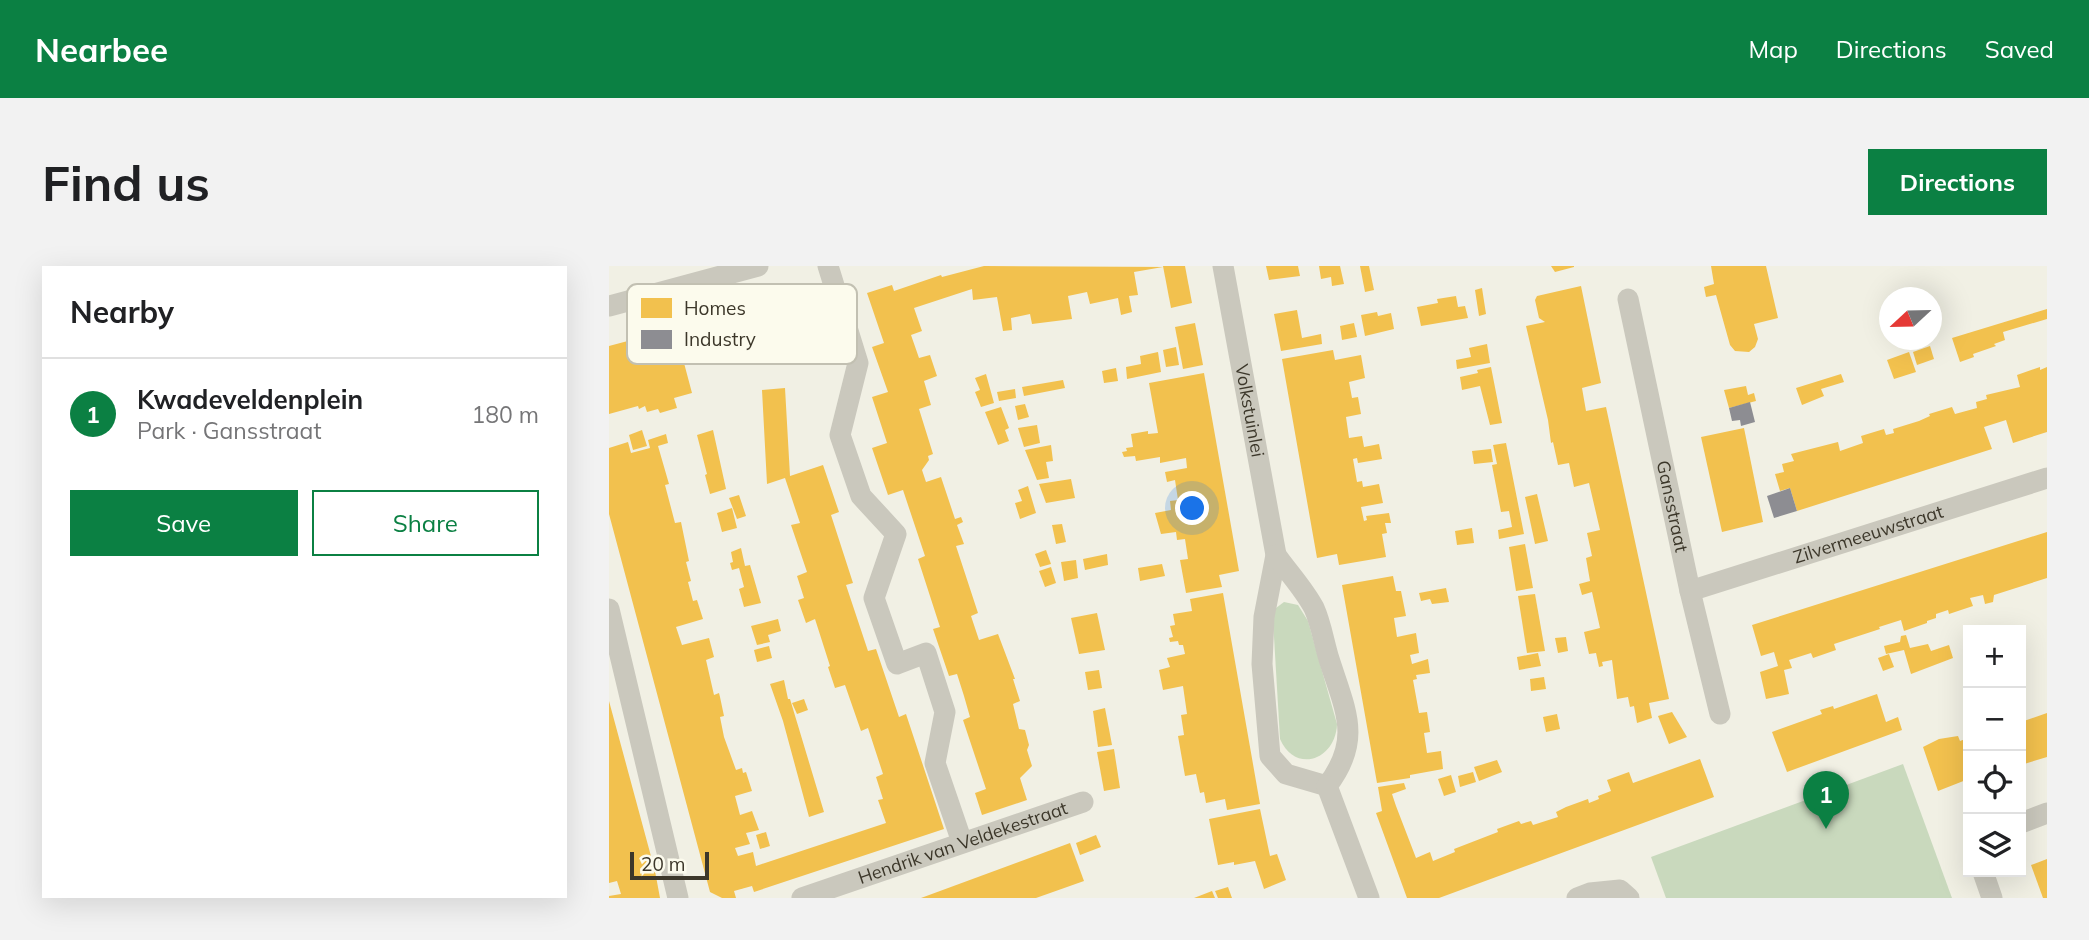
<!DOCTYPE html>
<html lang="en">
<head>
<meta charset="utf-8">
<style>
	:root { --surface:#fff; --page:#f2f2f2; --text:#202124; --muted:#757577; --line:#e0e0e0; --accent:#0b8043 }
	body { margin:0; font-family:Mulish,sans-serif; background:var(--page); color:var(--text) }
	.controls { position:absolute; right:21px; bottom:21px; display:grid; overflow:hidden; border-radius:0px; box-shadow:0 7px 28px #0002 }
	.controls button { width:63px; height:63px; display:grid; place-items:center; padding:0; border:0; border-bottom:2px solid var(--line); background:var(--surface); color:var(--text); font:35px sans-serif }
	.compass { position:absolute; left:1270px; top:21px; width:63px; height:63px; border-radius:50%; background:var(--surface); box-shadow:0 7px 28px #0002; rotate:248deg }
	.scale { position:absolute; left:21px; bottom:18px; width:79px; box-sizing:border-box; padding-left:7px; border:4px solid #3c372a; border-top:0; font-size:19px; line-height:24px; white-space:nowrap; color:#3c372a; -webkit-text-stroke:5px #fcfbed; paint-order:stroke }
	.you { position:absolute; left:584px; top:243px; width:24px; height:24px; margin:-18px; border:5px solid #fff; border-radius:50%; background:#1a73e8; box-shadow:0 0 0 10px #1a73e833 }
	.badge { display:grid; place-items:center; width:46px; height:46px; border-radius:50%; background:var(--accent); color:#fff; font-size:23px; font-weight:700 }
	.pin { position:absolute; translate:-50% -58px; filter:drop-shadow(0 2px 4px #0008) }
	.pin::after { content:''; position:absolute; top:37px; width:24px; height:21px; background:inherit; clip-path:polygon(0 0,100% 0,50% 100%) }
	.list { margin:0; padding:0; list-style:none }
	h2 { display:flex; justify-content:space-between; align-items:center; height:91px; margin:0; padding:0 28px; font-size:30px }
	h2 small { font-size:23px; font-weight:400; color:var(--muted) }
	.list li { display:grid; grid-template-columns:46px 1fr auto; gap:21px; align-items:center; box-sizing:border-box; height:112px; padding:0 28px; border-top:2px solid var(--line) }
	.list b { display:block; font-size:26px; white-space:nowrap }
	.list p { margin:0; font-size:23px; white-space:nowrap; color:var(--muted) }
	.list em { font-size:23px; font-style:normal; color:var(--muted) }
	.actions { display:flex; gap:14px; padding:21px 28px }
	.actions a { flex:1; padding:16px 0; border:2px solid var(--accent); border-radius:0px; text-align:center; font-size:24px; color:var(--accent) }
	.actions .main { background:var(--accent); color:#fff }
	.icon { flex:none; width:38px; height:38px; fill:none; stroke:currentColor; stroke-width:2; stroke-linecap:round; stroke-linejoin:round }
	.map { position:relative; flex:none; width:1438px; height:632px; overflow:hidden; border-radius:0px }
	header { display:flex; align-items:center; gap:42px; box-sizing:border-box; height:98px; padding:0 35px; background:var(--accent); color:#fff }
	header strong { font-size:33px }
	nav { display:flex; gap:38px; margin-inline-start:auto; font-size:24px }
	.intro { display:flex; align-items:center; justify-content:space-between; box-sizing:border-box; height:168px; padding:0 42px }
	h1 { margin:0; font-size:49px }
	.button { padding:18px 32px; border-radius:0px; background:var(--accent); color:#fff; font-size:24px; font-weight:700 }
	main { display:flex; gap:42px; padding:0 42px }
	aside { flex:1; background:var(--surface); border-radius:0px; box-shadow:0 7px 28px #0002 }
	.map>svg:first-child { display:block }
</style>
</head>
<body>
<header>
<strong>Nearbee</strong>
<nav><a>Map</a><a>Directions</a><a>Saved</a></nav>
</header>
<div class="intro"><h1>Find us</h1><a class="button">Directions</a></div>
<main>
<aside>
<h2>Nearby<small></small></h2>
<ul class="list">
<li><span class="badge">1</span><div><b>Kwadeveldenplein</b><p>Park · Gansstraat</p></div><em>180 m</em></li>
</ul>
<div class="actions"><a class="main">Save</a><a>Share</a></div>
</aside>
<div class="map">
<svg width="1438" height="632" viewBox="0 0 1438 632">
	<rect width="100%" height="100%" fill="#f1f0e4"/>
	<!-- green -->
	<g fill="#c9d9bd">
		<path d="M675 336 689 339 699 355 728 458C727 493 687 509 671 473L664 354 667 342Z"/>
		<polygon points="1294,498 1343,632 1057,632 1042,591"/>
	</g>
	<!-- homes -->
	<g fill="#f2c14e">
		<polygon points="375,0 554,1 525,6 529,29 520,30 523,46 512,49 509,32 481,38 478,26 459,30 463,53 423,58 421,48 402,52 403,64 394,65 388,31 364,34 363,23 305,42 313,65 302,69 310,92 321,89 328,110 315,115 322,139 310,143 324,188 319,190 320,194 313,204 317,216 332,211 346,253 352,251 354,256 348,259 355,278 347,280 369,347 362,350 370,374 389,368 406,413 404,413 411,435 404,438 410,463 416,464 420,479 418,484 423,500 411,512 418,534 373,549 366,527 377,523 354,454 361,451 355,430 348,408 340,410 324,363 331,361 309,293 316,290 294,224 279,229 263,182 278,177 263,131 279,126 263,81 275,77 258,27 283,19 285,25 332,9 333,11"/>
		<polygon points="554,0 576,0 583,37 562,42"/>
		<polygon points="657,0 689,0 691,10 660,14"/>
		<polygon points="710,0 731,0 735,18 723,20 722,11 712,13"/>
		<polygon points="751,0 760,0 765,24 756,26"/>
		<polygon points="942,0 965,0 965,1 946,6"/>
		<polygon points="1102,0 1157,0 1169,52 1145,58 1149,73 1146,81 1140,86 1126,85 1121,79 1107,29 1097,31 1095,21 1105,18"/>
		<polygon points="972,20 992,117 973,122 977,145 997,141 1060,433 1040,437 1043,452 1028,457 1025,440 1021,441 1019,431 1008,433 1003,394 993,396 994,400 990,401 987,387 980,388 975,366 991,362 983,326 973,329 970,318 981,315 977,292 983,290 978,267 991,264 980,217 965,221 960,197 949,199 944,176 942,177 939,154 917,60 936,56 930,52 926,34 928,30"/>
		<polygon points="873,22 877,48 870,50 866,24"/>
		<polygon points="847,30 849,41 856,40 859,52 812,60 808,41 829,37 828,33"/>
		<polygon points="1438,43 1438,53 1394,66 1396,74 1385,78 1387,80 1364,88 1365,91 1351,96 1343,72"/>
		<polygon points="688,44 693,72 712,68 713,78 672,85 665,48"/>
		<polygon points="768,46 769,50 782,47 785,63 756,70 752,49"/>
		<polygon points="586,57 594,99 574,103 566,61"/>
		<polygon points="745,57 748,71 733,74 731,60"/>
		<polygon points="75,60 84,94 75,97 83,127 65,132 68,142 51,147 49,143 38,146 36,140 30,143 29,140 0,148 0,80"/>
		<polygon points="878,78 881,97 848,103 847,94 862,91 860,82"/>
		<polygon points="1321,80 1325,93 1308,99 1304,86"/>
		<polygon points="567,81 570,99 557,101 554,84"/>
		<polygon points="724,84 726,94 752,89 756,112 740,116 743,132 749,131 752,148 737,151 740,172 753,170 755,181 770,178 773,193 749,197 748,192 744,193 748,216 753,215 754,221 770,218 774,237 752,241 755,255 758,254 757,250 780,247 782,257 776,257 778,267 773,268 777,291 730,299 728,288 708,292 673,93"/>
		<polygon points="549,86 552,106 518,113 517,101 532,98 531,90"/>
		<polygon points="1300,86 1307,106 1285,113 1278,94"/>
		<polygon points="882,101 893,157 881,159 871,120 853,124 851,111 869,107 868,104"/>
		<polygon points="1431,101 1431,104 1438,101 1438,166 1404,177 1397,154 1375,161 1383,183 1188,245 1181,222 1171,225 1166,208 1175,206 1173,198 1185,195 1182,188 1229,176 1231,185 1254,177 1252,170 1275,163 1277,169 1285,167 1284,163 1310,155 1321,150 1320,148 1343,141 1346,148 1368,142 1367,136 1378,133 1377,129 1411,121 1408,109"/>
		<polygon points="507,102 509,115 495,117 493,105"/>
		<polygon points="595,107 630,305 610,309 613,321 577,327 571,294 579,293 576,273 568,274 567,266 552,268 546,247 562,244 561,235 569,234 566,214 558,216 556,206 578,202 577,192 551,197 551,191 527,195 526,190 515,191 513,186 518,185 517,182 524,181 522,168 539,165 539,168 549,167 540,117"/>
		<polygon points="377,108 385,137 372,141 366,126 371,124 366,112"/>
		<polygon points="1232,108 1235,116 1212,123 1215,130 1193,139 1187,122"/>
		<polygon points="454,114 456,122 415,130 413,121"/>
		<polygon points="1137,120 1139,129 1145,127 1147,135 1120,142 1115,124"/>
		<polygon points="176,122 181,210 214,199 230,246 222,249 244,317 237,319 259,385 267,383 290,451 297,448 335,563 145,626 143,620 125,625 127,632 113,632 101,626 0,248 0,182 19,176 22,187 41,182 39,174 57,168 59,177 49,180 60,218 56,219 66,257 72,256 80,295 77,296 82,315 79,316 84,335 88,334 94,353 67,361 73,379 100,372 105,391 97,394 105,429 110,427 111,431 115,450 111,451 115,471 127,504 133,502 134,507 137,506 143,525 126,530 131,549 143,545 150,564 137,567 141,578 126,582 129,590 144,586 147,600 277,557 269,534 274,533 267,511 274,508 259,462 252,465 236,419 226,422 219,401 221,400 206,353 197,357 189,334 195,332 188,310 198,306 182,259 191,257 176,212 158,218 153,124"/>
		<polygon points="406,123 407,132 390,135 388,126"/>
		<polygon points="416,138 420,151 409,154 406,140"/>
		<polygon points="392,141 400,162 396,164 400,175 389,179 376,146"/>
		<polygon points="428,159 431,177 415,181 409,162"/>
		<polygon points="1135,162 1154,256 1113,266 1092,171"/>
		<polygon points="33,164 38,180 24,184 20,169"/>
		<polygon points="104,164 117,223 101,228 96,209 98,208 88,169"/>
		<polygon points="897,177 915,268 890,273 889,264 903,261 900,245 892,246 883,199 888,198 884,179"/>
		<polygon points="442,179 444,195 437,196 440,212 428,214 416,184"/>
		<polygon points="882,183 884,196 865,198 863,185"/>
		<polygon points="462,213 466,232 437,237 430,218"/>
		<polygon points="419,220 427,247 411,253 406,237 413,235 409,224"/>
		<polygon points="928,228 939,275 926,278 916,231"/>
		<polygon points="130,229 137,250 128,253 120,232"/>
		<polygon points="123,242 128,262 113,266 108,247"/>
		<polygon points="453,258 457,276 447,278 443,259"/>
		<polygon points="863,262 865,277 848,279 846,265"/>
		<polygon points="1438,266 1438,312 1385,329 1384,336 1376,338 1374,329 1361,332 1364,340 1340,348 1339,344 1327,348 1327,352 1318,355 1318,357 1295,365 1292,354 1270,361 1271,363 1225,378 1227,384 1204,392 1202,387 1180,394 1183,402 1175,404 1180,428 1157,433 1151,406 1169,400 1165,386 1152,390 1143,359"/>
		<polygon points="916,278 924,322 907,325 900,281"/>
		<polygon points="132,282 136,300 141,299 152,337 135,341 130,323 135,321 130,302 123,304 121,297 124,296 122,286"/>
		<polygon points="437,284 442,298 431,301 426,288"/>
		<polygon points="498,288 499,299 476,304 474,293"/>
		<polygon points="467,294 469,312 455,315 452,296"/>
		<polygon points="553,298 556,310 531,315 529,302"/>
		<polygon points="442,301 447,317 436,321 430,305"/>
		<polygon points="784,310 787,325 792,325 797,350 785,352 788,371 807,367 810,387 801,389 803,398 819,393 821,407 807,409 808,413 804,414 810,447 818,446 821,466 815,467 818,487 832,485 834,503 801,509 801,512 768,517 733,319"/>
		<polygon points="837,322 840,336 823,338 821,333 812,335 810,327"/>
		<polygon points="614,327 651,538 618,544 616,533 597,537 595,526 591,527 587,508 576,510 569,470 575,469 572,449 578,448 574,420 554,424 550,404 561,401 558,392 576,388 574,379 570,379 569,375 561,376 560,372 564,371 561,360 566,359 564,348 583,345 581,333"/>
		<polygon points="926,328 936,385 918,387 909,330"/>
		<polygon points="488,347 496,384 470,388 462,352"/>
		<polygon points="169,353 172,365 159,369 161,376 148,379 142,360"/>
		<polygon points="1297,369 1301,382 1319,378 1322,385 1340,379 1344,392 1302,408 1295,384 1277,388 1275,380 1291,376 1292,370"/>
		<polygon points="957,371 959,385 949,387 946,372"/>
		<polygon points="160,380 163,392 148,396 145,384"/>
		<polygon points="929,387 932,400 910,404 908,391"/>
		<polygon points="1280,388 1285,401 1274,405 1269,392"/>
		<polygon points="490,404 493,422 479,424 476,406"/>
		<polygon points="935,411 937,423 922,425 921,413"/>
		<polygon points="175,414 179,433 181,433 215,546 200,551 174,455 161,418"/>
		<polygon points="1268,428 1277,456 1289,451 1293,464 1178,506 1163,466 1213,448 1211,444 1224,440 1225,443"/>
		<polygon points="195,433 199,444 188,448 183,437"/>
		<polygon points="0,435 46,605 51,632 0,632 0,630 12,628 8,615 0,617"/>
		<polygon points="496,442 503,479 489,481 484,445"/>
		<polygon points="1063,446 1078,471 1060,478 1049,450"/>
		<polygon points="1438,447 1438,491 1412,499 1412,456"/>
		<polygon points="948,448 951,463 937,466 934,451"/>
		<polygon points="1349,470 1351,475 1359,472 1359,518 1357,514 1329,525 1314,481 1330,473"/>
		<polygon points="505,483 511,522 495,525 488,486"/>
		<polygon points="1091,493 1105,531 830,632 798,632 767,547 773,545 769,521 795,517 797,523 783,528 787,540 807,592 821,586 824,595 846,586 845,583 889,566 888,563 910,555 912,558 922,555 924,559 949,551 947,546 957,541 979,533 980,537 990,533 989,530 1002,525 998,514 1020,506 1024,517"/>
		<polygon points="888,494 893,506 870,515 865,501"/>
		<polygon points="864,506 867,516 851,521 849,510"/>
		<polygon points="842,509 847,526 835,530 829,513"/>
		<polygon points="651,543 661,590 668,588 677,614 655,623 646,595 625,599 625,596 609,599 600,553"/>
		<polygon points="157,566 161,580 151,583 147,569"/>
		<polygon points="487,569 492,581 471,589 467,577"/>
		<polygon points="461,577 475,615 427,632 312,632"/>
		<polygon points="1438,593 1438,632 1434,632 1422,599"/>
		<polygon points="619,621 623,632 609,632 606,625"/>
		<polygon points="603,625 606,632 585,632"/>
	</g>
	<!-- industry -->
	<g fill="#8d8d92">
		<polygon points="1141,136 1146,156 1132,160 1131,154 1123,155 1120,142"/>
		<polygon points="1181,222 1188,245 1165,252 1158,230"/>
	</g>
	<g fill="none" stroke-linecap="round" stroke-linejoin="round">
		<!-- minor -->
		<g stroke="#cac8bd" stroke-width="21">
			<polyline points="219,0 249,97 231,169 252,230 287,268 265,332 288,398 317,387 336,446 326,497 353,576"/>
			<path id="s1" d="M614 0 667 289 655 351 653 398 661 490 677 508 718 520"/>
			<path id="s2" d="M1019 33 1081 325 1111 448"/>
			<polyline points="0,40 149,0"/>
			<path d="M667 289C679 306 695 323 705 342 712 357 715 377 720 393 736 444 754 473 718 520"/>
			<path id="s3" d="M1081 325 1438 212"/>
			<polyline points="0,343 69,632"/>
			<polyline points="718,520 760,632"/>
			<polyline points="1412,557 1438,547"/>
			<polyline points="1374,606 1383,632"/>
			<path id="s4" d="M193 632 474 536"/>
			<polyline points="968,632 981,627 1011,624 1020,632"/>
		</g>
	</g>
	<g text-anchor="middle" stroke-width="7" stroke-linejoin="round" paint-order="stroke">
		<!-- street labels -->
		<g font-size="18" fill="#3c372a" stroke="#fcfbed">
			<text dy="6" stroke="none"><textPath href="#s1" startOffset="147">Volkstuinlei</textPath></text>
			<text dy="6" stroke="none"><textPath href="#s2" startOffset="212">Gansstraat</textPath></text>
			<text dy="6" stroke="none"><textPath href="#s3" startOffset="187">Zilvermeeuwstraat</textPath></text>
			<text dy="6" stroke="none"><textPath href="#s4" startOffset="170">Hendrik van Veldekestraat</textPath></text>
		</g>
	</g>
	<!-- legend -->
	<rect x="18" y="18" width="230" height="80" rx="10" fill="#fcfbed" stroke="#c2c0b2" stroke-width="2"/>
	<rect x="32" y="32" width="31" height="20" fill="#f2c14e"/>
	<rect x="32" y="64" width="31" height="19" fill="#8d8d92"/>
	<g font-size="19" fill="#3c372a">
		<text x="75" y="49">Homes</text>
		<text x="75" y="80">Industry</text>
	</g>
</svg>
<div class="controls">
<button>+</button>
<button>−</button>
<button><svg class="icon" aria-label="locate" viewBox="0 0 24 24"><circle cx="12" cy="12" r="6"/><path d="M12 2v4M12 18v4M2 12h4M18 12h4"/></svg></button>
<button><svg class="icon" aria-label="layers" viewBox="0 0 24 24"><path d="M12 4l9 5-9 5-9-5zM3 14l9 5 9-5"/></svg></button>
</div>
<svg class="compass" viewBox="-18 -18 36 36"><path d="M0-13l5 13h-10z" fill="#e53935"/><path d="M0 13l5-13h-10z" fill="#757577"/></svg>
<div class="scale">20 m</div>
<div class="you"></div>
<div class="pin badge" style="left:1217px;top:563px">1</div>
</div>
</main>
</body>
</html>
